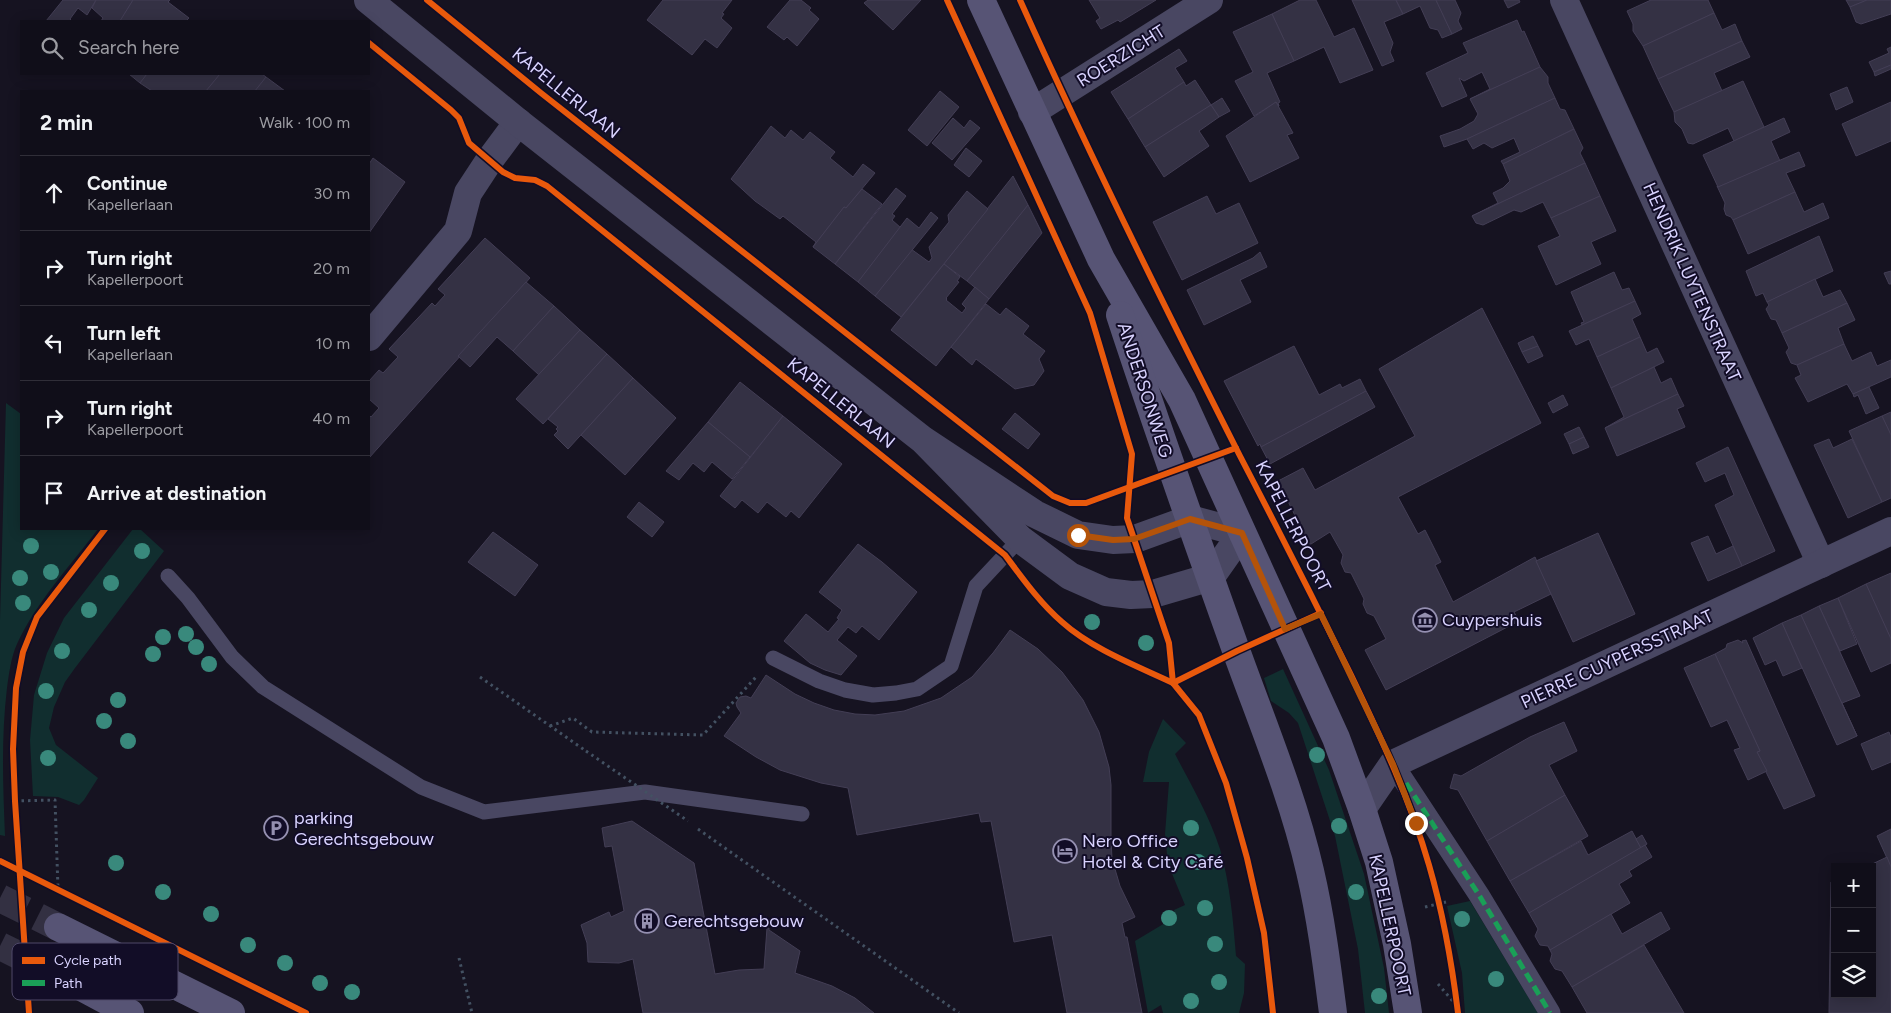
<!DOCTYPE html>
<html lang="en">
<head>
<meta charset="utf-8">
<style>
	:root { --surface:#100e19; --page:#191722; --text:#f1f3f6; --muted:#9c9ca2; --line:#302e38 }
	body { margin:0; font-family:Figtree,sans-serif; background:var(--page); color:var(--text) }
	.controls { position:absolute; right:15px; bottom:15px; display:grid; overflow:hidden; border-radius:0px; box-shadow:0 2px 12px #0003 }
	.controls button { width:45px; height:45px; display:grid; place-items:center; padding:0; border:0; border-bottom:1px solid var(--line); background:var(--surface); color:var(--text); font:25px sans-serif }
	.stop { position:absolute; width:15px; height:15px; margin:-11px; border:4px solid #b45309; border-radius:50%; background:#fff }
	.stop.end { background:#b45309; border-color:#fff; box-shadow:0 1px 5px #0008 }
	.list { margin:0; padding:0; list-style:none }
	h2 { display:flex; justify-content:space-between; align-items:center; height:65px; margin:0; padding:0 20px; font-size:21px }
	h2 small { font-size:16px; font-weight:400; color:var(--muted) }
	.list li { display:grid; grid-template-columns:32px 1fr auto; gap:15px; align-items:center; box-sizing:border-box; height:75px; padding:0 20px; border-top:1px solid var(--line) }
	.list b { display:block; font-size:19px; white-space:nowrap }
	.list p { margin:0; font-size:16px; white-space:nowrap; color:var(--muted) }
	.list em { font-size:16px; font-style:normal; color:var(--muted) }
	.icon { flex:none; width:28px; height:28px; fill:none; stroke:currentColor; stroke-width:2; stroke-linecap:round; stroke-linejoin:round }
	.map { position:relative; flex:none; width:1891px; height:1013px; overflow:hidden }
	.search { position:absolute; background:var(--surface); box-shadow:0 2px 12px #0003; left:20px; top:20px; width:350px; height:55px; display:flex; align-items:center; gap:12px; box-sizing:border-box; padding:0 18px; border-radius:0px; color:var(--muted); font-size:19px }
	.panel { position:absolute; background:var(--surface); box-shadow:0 2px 12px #0003; left:20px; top:90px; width:350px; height:440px; border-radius:0px }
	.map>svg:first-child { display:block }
</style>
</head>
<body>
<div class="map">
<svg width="1891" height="1013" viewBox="0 0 1891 1013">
	<rect width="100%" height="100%" fill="#161321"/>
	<!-- green -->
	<g fill="#112e2f">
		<path d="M6 403 21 414V529H98C70 566 37 601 17 644 11 657 9 674 7 688 1 737 3 787 5 836L0 835V620Z"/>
		<polygon points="133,529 140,529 164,551 75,668 65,682 54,707 49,728 56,745 98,778 84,800 79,805 58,797 33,796 30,740 34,695 47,653 64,618"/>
		<polygon points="1283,669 1329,770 1364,874 1384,968 1389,1013 1365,1013 1358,949 1335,836 1298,723 1289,713 1271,701 1264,678"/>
		<path d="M1163 719 1186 743 1175 754C1191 785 1209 815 1220 849 1230 884 1233 919 1236 956L1245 964 1244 993 1239 1013H1163L1161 1005 1148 1013 1135 941 1175 917 1174 910 1185 905 1168 864 1165 834 1169 782H1143L1149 752Z"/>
		<polygon points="1470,901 1538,1013 1465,1013 1462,973 1447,906"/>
	</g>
	<!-- building -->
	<g fill="#343144" stroke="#433e55">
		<polygon points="63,0 96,0 87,15 78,8 70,19 72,21 46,21"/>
		<polygon points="96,0 133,0 120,21 101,21 103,18 92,8"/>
		<polygon points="133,0 170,0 168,2 189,18 186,21 120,21"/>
		<polygon points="663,0 732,0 722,13 724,14 721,18 732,28 717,48 705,39 692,55 647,20"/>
		<polygon points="790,0 801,0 811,8 809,10 819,19 797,46 787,37 784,40 767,27"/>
		<polygon points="868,0 921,0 893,30 864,3"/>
		<polygon points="1089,0 1156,0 1120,22 1118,20 1101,29 1096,21 1100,18"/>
		<polygon points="1300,0 1316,0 1334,37 1354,28 1373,70 1340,83 1324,47 1294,61 1272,14"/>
		<polygon points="1352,0 1396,0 1403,14 1384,22 1393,43 1390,52 1394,61 1382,66"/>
		<polygon points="1396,0 1436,0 1452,34 1442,38 1438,30 1430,28 1420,6 1403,14"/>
		<polygon points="1436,0 1455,0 1461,13 1458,21 1462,29 1452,34"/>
		<polygon points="1504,0 1519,0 1520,2 1508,8"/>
		<polygon points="1651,0 1708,0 1714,13 1643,46 1633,31 1633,24 1627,11"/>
		<polygon points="1846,0 1867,0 1850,7"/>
		<polygon points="1867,0 1891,0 1891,14 1861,24 1856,22 1850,7"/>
		<polygon points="1714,13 1722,30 1735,24 1742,41 1658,79 1643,46"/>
		<polygon points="1272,14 1294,61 1267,73 1280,102 1278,103 1279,106 1276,102 1254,116 1235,81 1253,72 1233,32"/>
		<polygon points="1517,20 1522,32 1524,31 1540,67 1470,99 1490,89 1482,72 1464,81 1459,78 1467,96 1442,107 1426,73 1468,53 1463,43"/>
		<polygon points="1742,41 1750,57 1714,73 1722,91 1674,112 1658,79"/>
		<polygon points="1891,47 1891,65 1874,72 1869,62 1889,53 1887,49"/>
		<polygon points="1179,49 1187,61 1175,68 1184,82 1128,119 1111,92"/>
		<polygon points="1891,65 1891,69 1875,76 1874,72"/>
		<polygon points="1540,67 1548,77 1548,83 1555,98 1467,139 1444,147 1440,136 1460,129 1474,121 1478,114 1470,99"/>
		<polygon points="129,74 147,74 140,83"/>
		<polygon points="147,74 220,74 206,91 152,91 140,83"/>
		<polygon points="220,74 262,74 266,77 255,91 206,91"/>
		<polygon points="266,77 285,91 255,91"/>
		<polygon points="1195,80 1211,105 1145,147 1128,119 1184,82 1186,86"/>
		<polygon points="1743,81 1764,127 1734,141 1728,128 1693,144 1688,143 1682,129 1675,122 1674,112"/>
		<polygon points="1847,87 1853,102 1836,110 1830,94"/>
		<polygon points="940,91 959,107 927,146 908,130"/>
		<polygon points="1222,98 1230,111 1219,117 1211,105"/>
		<polygon points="1555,98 1560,109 1565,110 1574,129 1503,164 1501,161 1520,152 1514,138 1492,148 1484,143 1473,149 1467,139"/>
		<polygon points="1276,102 1293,133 1287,135 1299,158 1250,182 1226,136"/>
		<polygon points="1891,102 1891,141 1856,156 1842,124"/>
		<polygon points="1211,105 1219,117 1199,131 1209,146 1164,177 1145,147"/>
		<polygon points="953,118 964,128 970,120 980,128 952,160 932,143"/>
		<polygon points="1784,118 1790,132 1771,141 1780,161 1718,187 1703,155"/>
		<polygon points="771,126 785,138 791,130 803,140 810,132 835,152 830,158 853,177 863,164 875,173 846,208 844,207 813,247 816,242 783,216 780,219 755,201 731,179"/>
		<polygon points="1574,129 1583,148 1580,153 1585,163 1472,216 1498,203 1493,193 1503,188 1510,181 1503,164"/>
		<polygon points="966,148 982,161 969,177 954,165"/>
		<polygon points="1799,152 1805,166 1786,173 1795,192 1733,220 1731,217 1726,215 1724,209 1725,203 1717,186 1718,187"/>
		<polygon points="373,158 405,182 369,233 369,164"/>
		<polygon points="1585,163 1600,196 1551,218 1543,202 1521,212 1514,210 1483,225 1476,223 1472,216"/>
		<polygon points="1013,176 1028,205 967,281 944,264"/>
		<polygon points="896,188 906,196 892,214 895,216 892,220 901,228 858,282 835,264"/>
		<polygon points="862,189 882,204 835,264 813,247 844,207 846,208"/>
		<polygon points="967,191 988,209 901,317 875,296 911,249 929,262 932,258 929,247 949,222 948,215"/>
		<polygon points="1795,192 1804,212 1823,203 1829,218 1748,254 1733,220"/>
		<polygon points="1207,196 1216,214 1239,203 1258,243 1182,280 1153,222"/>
		<polygon points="1600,196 1616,231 1591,242 1601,264 1556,285 1538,246 1560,236 1551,218"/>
		<polygon points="1028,205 1042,233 989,299 967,281"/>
		<polygon points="931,212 938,218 875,296 858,282 907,218 919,228"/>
		<polygon points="1819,236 1833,271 1767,302 1763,293 1756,296 1746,271"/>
		<polygon points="485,238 530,278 369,458 369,415 371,417 379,408 369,399 369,381 379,370 383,373 398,357 389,349 432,303 435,306 445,295 438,289"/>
		<polygon points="1260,252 1267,267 1240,280 1251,302 1204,325 1187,290 1253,258"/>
		<polygon points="944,264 960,277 957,281 959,282 946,298 947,299 946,300 962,313 966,308 962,304 975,287 989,299 936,366 891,330"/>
		<polygon points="1891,271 1891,284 1889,284 1884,273"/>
		<polygon points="1614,272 1622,290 1629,288 1635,301 1582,325 1581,323 1584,322 1571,292"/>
		<polygon points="1815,279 1823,297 1840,290 1847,303 1782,333 1776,320 1771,319 1766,309 1769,305 1767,302"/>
		<polygon points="526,282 554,306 513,351 497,337 470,367 458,356"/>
		<polygon points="1635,301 1641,314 1632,319 1640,337 1597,357 1589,339 1576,345 1569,331"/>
		<polygon points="1847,303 1855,320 1838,328 1844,344 1797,365 1791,363 1786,352 1789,348 1782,333"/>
		<polygon points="986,304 1000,315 1006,308 1029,326 1023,334 1045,351 1039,359 1044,371 1034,385 1015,389 976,359 972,365 951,347"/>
		<polygon points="554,306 580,330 539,375 513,351"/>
		<polygon points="1482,308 1541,423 1398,497 1418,534 1425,530 1441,562 1435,565 1453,602 1535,557 1551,594 1514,612 1519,621 1386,690 1365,650 1386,639 1374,616 1367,613 1363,604 1364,599 1351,573 1345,572 1341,563 1343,555 1330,532 1311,544 1309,544 1278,481 1303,468 1315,490 1415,436 1379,369"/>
		<polygon points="580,330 607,354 543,424 516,399"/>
		<polygon points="1533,336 1538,346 1522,352 1518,343"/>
		<polygon points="1640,337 1647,353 1657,348 1664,362 1611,388 1597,357"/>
		<polygon points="1844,344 1852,361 1871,352 1877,366 1891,360 1891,377 1853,394 1847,384 1808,402 1795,378 1801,375 1797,365"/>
		<polygon points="1294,346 1319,395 1340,384 1342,388 1360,379 1366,391 1261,447 1260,444 1258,446 1224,381"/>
		<polygon points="1538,346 1543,356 1528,363 1522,352"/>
		<polygon points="607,354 633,378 568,449 554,435 558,431 556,429 558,427 548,419"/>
		<polygon points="1654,367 1661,383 1671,378 1678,394 1605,428 1624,417 1611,388"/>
		<polygon points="633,378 676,418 625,475 581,435"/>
		<polygon points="740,382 783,416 750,457 708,422"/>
		<polygon points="1869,387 1879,408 1866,414 1858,395 1854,397 1853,394"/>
		<polygon points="1366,391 1375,407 1270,464 1261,447"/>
		<polygon points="1678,394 1684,406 1677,409 1685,427 1617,456 1605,428"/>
		<polygon points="1563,395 1568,405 1553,413 1548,403"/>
		<polygon points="1891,412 1891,435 1882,416"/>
		<polygon points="1015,413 1040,434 1028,449 1002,429"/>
		<polygon points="783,416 842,464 799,518 791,511 786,517 767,502 758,513 742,500 735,508 720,496"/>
		<polygon points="1882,416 1891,435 1891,498 1882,502 1849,431"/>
		<polygon points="708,422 750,457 732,479 712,462 704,472 693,463 679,480 666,471"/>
		<polygon points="1579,427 1584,437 1569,444 1564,434"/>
		<polygon points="1584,437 1589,447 1573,454 1569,444"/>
		<polygon points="1829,439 1833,448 1852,439 1882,502 1848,518 1814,445"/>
		<polygon points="1728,447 1775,551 1742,566 1715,505 1734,495 1725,473 1705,482 1696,463"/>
		<polygon points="639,502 664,522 652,537 627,517"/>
		<polygon points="493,532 538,565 515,596 468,562"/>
		<polygon points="1598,533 1635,614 1573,642 1536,561"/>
		<polygon points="1708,536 1716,554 1733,546 1742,566 1708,581 1691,543"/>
		<polygon points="858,544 882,562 917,592 879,640 862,626 856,633 848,627 837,640 857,656 841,675 825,670 810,663 784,641 806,614 828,632 839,619 837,618 842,610 819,592"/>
		<polygon points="1891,573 1891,639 1866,584"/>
		<polygon points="1866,584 1891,639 1891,663 1871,672 1838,598"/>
		<polygon points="1838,598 1857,644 1840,651 1819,606"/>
		<polygon points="1819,606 1860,696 1842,703 1857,736 1801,615"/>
		<polygon points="1801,615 1857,736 1837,745 1782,623"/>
		<polygon points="1782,623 1802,668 1783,676 1776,660 1765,665 1753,638"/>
		<polygon points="1010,630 1038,649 1062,672 1083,700 1099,732 1109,767 1111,785 1111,839 1112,859 1120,886 1135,917 1122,923 1125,937 1127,937 1142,1013 1067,1013 1052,935 1014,942 991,821 981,822 979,813 857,835 848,788 821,783 780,770 756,757 724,736 741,713 737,707 736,703 740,697 746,696 751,698 766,675 795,694 814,703 834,710 855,714 875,715 904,711 941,698 972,677 993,653"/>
		<polygon points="1738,640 1743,643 1742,641 1746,640 1815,796 1784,809 1766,772 1757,752 1760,751 1715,654 1726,648 1727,644"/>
		<polygon points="1715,654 1760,751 1757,752 1767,771 1748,780 1734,750 1740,748 1727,720 1711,727 1684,668"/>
		<polygon points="1564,722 1577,751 1549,765 1565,795 1487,841 1458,790 1450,788 1454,774 1461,776 1530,737"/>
		<polygon points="1889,732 1891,737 1891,762 1872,770 1861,744"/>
		<polygon points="1565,795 1588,836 1510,881 1487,841"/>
		<polygon points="632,821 694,863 715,974 739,970 764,969 767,928 769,928 769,930 800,951 795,973 832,986 855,998 874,1013 643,1013 633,959 619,963 588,962 587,943 581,925 609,912 611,917 624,911 612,846 605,847 602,828"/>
		<polygon points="1891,829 1891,867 1877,836"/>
		<polygon points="1632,831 1641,848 1529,913 1510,881 1581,841 1588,855"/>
		<polygon points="1642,835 1647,844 1641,848 1636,839"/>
		<polygon points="1645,845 1652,857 1629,871 1632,876 1619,884 1630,903 1550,950 1548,946 1540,945 1535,936 1538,929 1529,913"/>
		<polygon points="1887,857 1891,867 1891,1013 1829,1013 1831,882 1835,882 1835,994 1872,994 1872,867 1866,867"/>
		<polygon points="1661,912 1670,929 1572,987 1562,971 1555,969 1550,961 1552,954 1550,950 1611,914 1622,934"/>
		<polygon points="1644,945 1684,1013 1587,1013 1572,987"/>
	</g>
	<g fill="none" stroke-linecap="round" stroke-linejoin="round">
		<!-- secondary-tunnel -->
		<g stroke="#333042" stroke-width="28" stroke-dasharray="28 14" stroke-linecap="butt">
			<polyline points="0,898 58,927"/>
			<polyline points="0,946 57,974"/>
		</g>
		<!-- path -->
		<g stroke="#435162" stroke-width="3" stroke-dasharray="2.5 4" stroke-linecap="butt">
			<polyline points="480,677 586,751"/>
			<polyline points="550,726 573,718 592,732 703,735 756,677"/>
			<polyline points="15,801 55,800 58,889"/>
			<polyline points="698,829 959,1013"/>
			<polyline points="1425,907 1446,902"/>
			<polyline points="459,958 472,1013"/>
			<polyline points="1438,984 1457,1006"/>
		</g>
		<!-- service -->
		<g stroke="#494762" stroke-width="15">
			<polyline points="168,576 188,598 232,657 263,687 421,787 484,812 645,792 802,814"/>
			<polyline points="773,658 819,681 845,690 873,695 896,693 917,689 951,666 976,586 1020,539"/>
		</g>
		<!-- pedestrian -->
		<polyline stroke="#494762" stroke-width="21" points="1393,764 1479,895 1550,1013"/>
		<!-- minor -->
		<g stroke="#494762" stroke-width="28">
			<polyline points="1564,0 1821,564"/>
			<polyline points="1032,112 1209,0"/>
			<polyline points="369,337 458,231 468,193 489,161 518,122"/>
			<polyline points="1362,809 1393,764 1891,531"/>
		</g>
		<!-- tertiary -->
		<polyline stroke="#494762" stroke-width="28" points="368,0 518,122 923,440 1035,514 1078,535 1113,540 1135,539 1190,519 1242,533 1211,577 1153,594 1131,595 1106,592 1070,576 1020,539 923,440"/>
		<!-- secondary -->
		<g stroke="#575475" stroke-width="28">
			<polyline points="981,0 1101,259 1182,400 1336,738 1362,809 1379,862 1397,944 1408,1013"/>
			<path d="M1120 315C1157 428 1197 541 1237 653 1263 725 1293 797 1310 871 1321 918 1327 966 1333 1013"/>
			<polyline points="58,927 231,1013"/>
			<polyline points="57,974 130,1013"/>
		</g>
		<!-- path-bridge -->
		<polyline stroke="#435162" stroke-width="3" stroke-dasharray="2.5 4" stroke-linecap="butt" points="586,751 688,821"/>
		<!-- quiet -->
		<polyline stroke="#1a9f57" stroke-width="5" stroke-dasharray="10 5" stroke-linecap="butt" points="1406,783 1479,895 1550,1013"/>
		<!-- cycleway casing -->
		<g stroke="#120d27" stroke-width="9">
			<g id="cycleway">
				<polyline points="427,0 541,93 1053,496 1070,503 1086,503 1236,448"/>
				<polyline points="947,0 1090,313 1132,454 1127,518 1169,643 1173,683 1199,715 1226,783 1247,858 1264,933 1273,1013"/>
				<path d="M1020 0C1089 154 1164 306 1240 456 1278 529 1315 602 1351 675 1381 738 1410 799 1429 865 1443 913 1452 964 1458 1013"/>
				<path d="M369 43 451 110 459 118 469 143 503 172 515 178 535 180 547 186 1005 555C1023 579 1040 603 1062 622 1092 649 1137 666 1173 683"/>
				<polyline points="1173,683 1237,651 1321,613"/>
				<polyline points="0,861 306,1013"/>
				<polyline points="29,1013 15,801 13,749 16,688 23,652 37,617 105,529"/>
			</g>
		</g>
		<!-- cycleway -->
		<use href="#cycleway" stroke="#e8590c" stroke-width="6"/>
	</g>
	<!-- trees -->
	<g fill="#39897c">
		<circle cx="31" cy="546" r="8"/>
		<circle cx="142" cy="551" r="8"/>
		<circle cx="51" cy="572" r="8"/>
		<circle cx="20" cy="578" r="8"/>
		<circle cx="111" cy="583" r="8"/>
		<circle cx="23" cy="603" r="8"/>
		<circle cx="89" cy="610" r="8"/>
		<circle cx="1092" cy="622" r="8"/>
		<circle cx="186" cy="634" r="8"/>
		<circle cx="163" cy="637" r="8"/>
		<circle cx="1146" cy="643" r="8"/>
		<circle cx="196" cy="647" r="8"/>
		<circle cx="62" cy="651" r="8"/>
		<circle cx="153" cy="654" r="8"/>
		<circle cx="209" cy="664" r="8"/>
		<circle cx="46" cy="691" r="8"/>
		<circle cx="118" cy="700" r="8"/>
		<circle cx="104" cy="721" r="8"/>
		<circle cx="128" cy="741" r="8"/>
		<circle cx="1317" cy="755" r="8"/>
		<circle cx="48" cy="758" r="8"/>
		<circle cx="1339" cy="826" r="8"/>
		<circle cx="1191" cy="828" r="8"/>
		<circle cx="1198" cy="862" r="8"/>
		<circle cx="116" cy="863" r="8"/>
		<circle cx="163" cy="892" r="8"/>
		<circle cx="1356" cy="892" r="8"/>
		<circle cx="1205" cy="908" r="8"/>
		<circle cx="211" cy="914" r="8"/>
		<circle cx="1169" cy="918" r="8"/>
		<circle cx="1462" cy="919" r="8"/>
		<circle cx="1215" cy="944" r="8"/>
		<circle cx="248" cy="945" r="8"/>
		<circle cx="285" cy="963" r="8"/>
		<circle cx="1496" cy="979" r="8"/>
		<circle cx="1219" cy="982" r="8"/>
		<circle cx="320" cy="983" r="8"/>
		<circle cx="352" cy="992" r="8"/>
		<circle cx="1379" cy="996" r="8"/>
		<circle cx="1191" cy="1001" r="8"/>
	</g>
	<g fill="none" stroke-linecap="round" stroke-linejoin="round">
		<!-- route -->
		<polyline stroke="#b45309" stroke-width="6" points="1078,535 1113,540 1134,539 1190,519 1242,533 1285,629 1321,614 1393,764 1416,823"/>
	</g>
	<!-- icons -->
	<defs>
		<g id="museum-ring" transform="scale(1.25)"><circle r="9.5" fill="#120d27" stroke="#9590b1" stroke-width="1.5"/><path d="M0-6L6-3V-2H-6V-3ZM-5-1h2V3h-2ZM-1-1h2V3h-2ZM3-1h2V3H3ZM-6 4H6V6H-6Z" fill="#9590b1"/></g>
		<g id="parking-ring" transform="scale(1.25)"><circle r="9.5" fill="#120d27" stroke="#9590b1" stroke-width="1.5"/><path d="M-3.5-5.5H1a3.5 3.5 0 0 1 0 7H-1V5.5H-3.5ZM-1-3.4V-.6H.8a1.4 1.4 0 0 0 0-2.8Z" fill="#9590b1"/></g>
		<g id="hotel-ring" transform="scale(1.25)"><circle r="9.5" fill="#120d27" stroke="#9590b1" stroke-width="1.5"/><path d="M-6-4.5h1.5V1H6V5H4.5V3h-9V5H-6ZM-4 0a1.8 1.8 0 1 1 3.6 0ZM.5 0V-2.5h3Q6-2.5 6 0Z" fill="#9590b1"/></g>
		<g id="building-ring" transform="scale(1.25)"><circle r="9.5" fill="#120d27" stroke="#9590b1" stroke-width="1.5"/><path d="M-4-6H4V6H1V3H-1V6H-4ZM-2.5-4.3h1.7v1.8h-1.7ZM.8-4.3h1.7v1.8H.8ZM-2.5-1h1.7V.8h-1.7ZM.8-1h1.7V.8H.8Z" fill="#9590b1"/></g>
	</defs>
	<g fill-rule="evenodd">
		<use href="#museum-ring" x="1425" y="620"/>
		<use href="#parking-ring" x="276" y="828"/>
		<use href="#hotel-ring" x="1065" y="851"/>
		<use href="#building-ring" x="647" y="921"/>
	</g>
	<g text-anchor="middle" stroke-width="4" stroke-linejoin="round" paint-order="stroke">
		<!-- street labels -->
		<g font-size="18" fill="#d9d3ff" stroke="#120d27">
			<text transform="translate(1121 56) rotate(-32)" y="6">ROERZICHT</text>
			<text transform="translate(566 93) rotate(39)" y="6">KAPELLERLAAN</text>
			<text transform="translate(1692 282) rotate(66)" y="6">HENDRIK LUYTENSTRAAT</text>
			<text transform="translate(1145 390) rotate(72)" y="6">ANDERSONWEG</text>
			<text transform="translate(841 403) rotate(39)" y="6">KAPELLERLAAN</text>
			<text transform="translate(1293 526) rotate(63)" y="6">KAPELLERPOORT</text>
			<text transform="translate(1617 659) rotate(-25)" y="6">PIERRE CUYPERSSTRAAT</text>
			<text transform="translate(1390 925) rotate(78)" y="6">KAPELLERPOORT</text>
		</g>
		<!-- poi labels -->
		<g font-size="18" fill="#d9d3ff" stroke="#120d27" text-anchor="start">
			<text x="1442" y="626">Cuypershuis</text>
			<text x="294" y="824">parking<tspan x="294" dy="21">Gerechtsgebouw</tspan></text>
			<text x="1082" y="847">Nero Office<tspan x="1082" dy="21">Hotel &amp; City Café</tspan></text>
			<text x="664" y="927">Gerechtsgebouw</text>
		</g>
	</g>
	<!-- legend -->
	<rect x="12" y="943" width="166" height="57" rx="8" fill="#120d27" stroke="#4e4868" stroke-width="1"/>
	<rect x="22" y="957" width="23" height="7" fill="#e8590c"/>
	<rect x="22" y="980" width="23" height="6" fill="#1a9f57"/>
	<g font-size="14" fill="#d9d3ff">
		<text x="54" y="965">Cycle path</text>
		<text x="54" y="988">Path</text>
	</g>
</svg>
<div class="controls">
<button>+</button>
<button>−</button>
<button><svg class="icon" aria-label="layers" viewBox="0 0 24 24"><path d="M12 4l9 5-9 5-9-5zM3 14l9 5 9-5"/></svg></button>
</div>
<div class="stop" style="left:1078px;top:535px"></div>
<div class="stop end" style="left:1416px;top:823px"></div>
<div class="search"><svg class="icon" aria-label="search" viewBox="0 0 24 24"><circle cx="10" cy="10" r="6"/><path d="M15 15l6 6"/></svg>Search here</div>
<section class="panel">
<h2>2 min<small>Walk · 100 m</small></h2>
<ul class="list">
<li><svg class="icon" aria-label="ahead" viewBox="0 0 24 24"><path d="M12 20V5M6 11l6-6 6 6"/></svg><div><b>Continue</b><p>Kapellerlaan</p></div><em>30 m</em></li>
<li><svg class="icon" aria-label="right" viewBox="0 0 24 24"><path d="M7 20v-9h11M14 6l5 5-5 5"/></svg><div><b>Turn right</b><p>Kapellerpoort</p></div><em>20 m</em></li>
<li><svg class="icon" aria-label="left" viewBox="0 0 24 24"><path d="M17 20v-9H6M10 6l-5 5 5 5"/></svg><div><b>Turn left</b><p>Kapellerlaan</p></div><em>10 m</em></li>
<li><svg class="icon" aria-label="right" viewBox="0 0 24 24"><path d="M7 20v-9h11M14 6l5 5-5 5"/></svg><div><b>Turn right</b><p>Kapellerpoort</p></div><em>40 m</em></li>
<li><svg class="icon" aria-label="arrive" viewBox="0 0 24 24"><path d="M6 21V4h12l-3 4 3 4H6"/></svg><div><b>Arrive at destination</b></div></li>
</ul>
</section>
</div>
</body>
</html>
